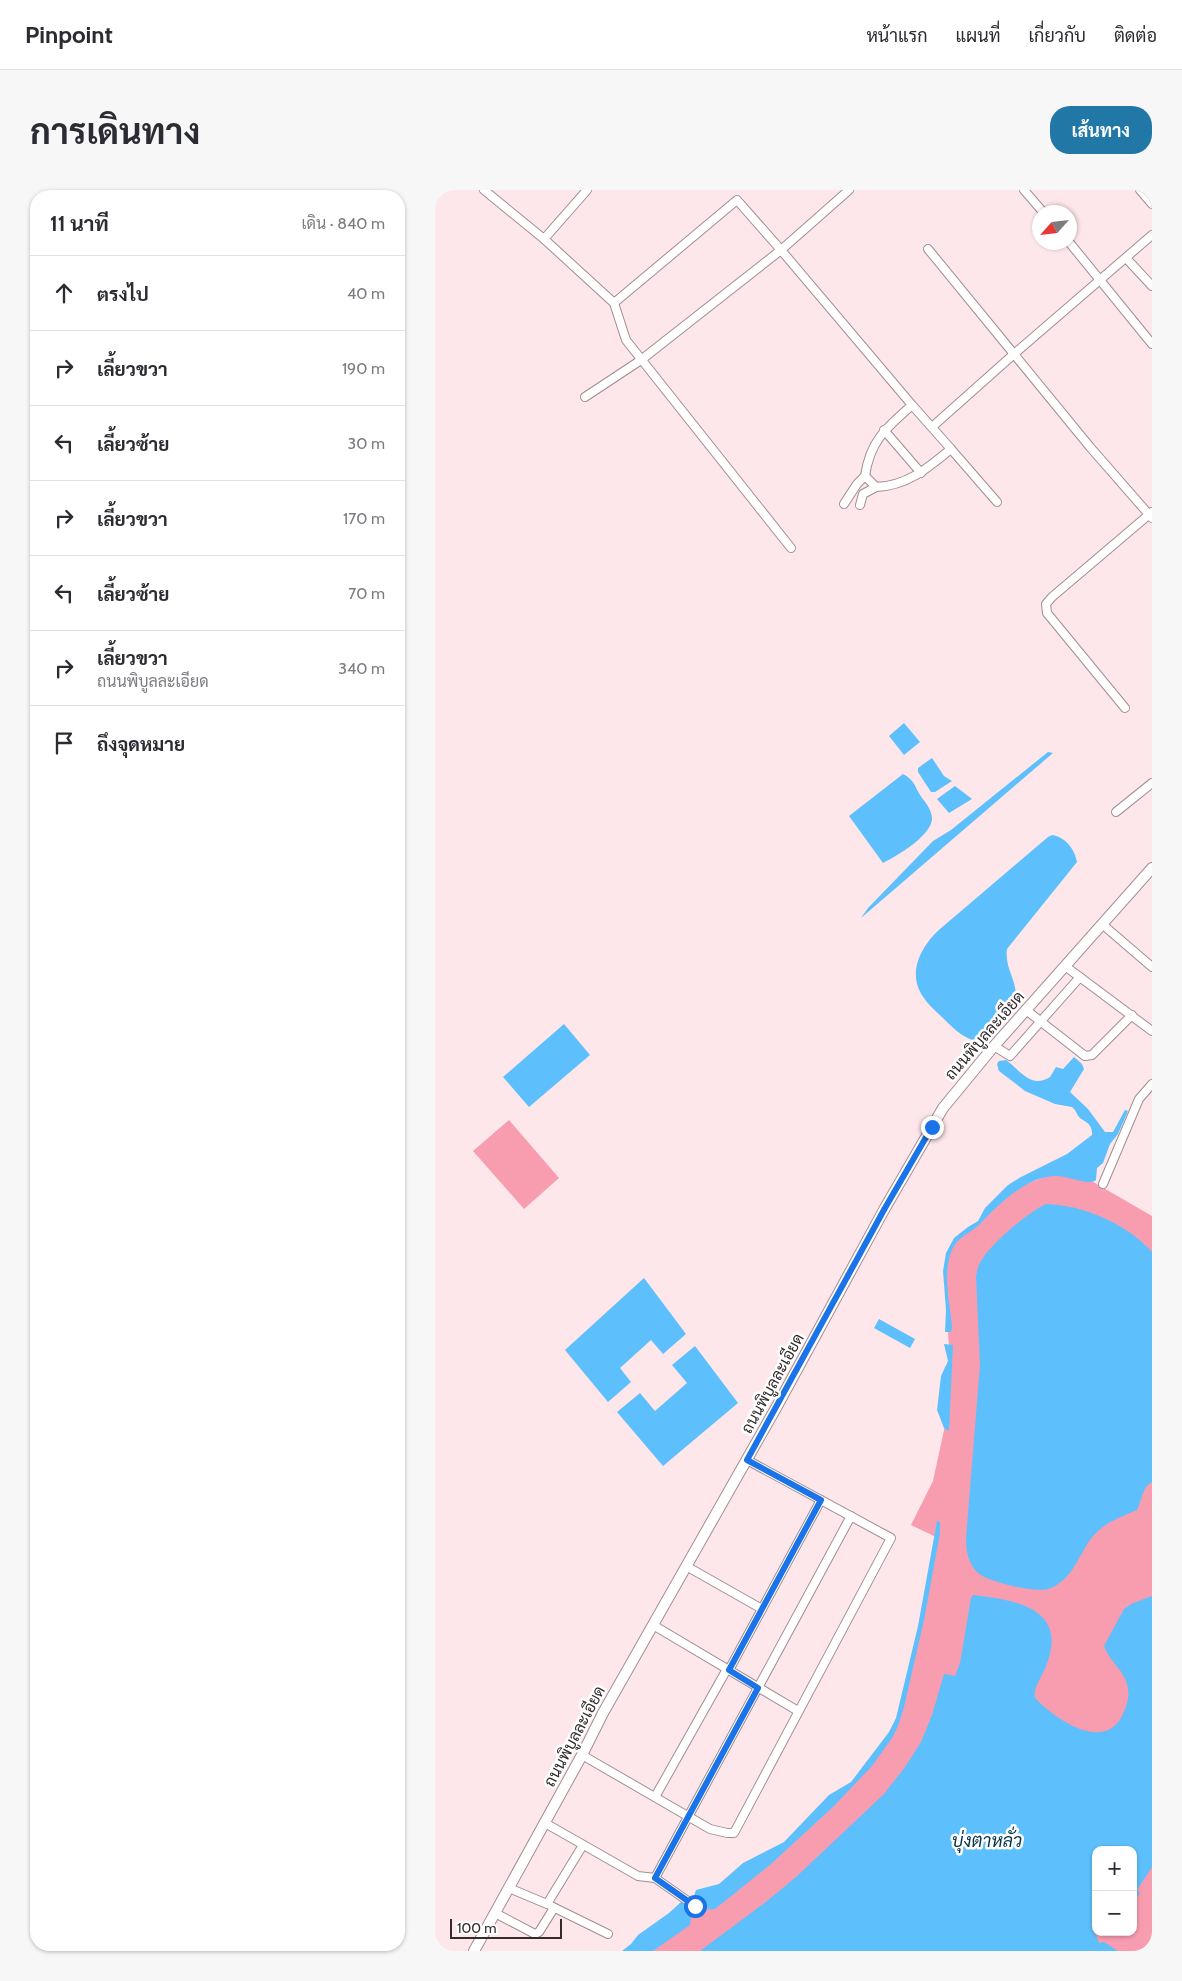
<!DOCTYPE html>
<html lang="th">
<head>
<meta charset="utf-8">
<style>
	:root { --surface:#fff; --page:#f7f7f7; --text:#2b2b33; --muted:#7c7c81; --line:#e1e1e2; --accent:#2178a7 }
	body { margin:0; font-family:Cabin,Sarabun,sans-serif; background:var(--page); color:var(--text) }
	.controls { position:absolute; right:15px; bottom:15px; display:grid; overflow:hidden; border-radius:10px; box-shadow:0 1px 4px #0004 }
	.controls button { width:45px; height:45px; display:grid; place-items:center; padding:0; border:0; border-bottom:1px solid var(--line); background:var(--surface); color:var(--text); font:25px sans-serif }
	.compass { position:absolute; left:597px; top:15px; width:45px; height:45px; border-radius:50%; background:var(--surface); box-shadow:0 1px 4px #0004; rotate:243deg }
	.scale { position:absolute; left:15px; bottom:12px; width:112px; box-sizing:border-box; padding-left:5px; border:2px solid #332b2c; border-top:0; font-size:14px; line-height:18px; white-space:nowrap; color:#332b2c; -webkit-text-stroke:4px #fff; paint-order:stroke }
	.stop { position:absolute; width:15px; height:15px; margin:-11px; border:4px solid #1a73e8; border-radius:50%; background:#fff }
	.stop.end { background:#1a73e8; border-color:#fff; box-shadow:0 1px 5px #0008 }
	.list { margin:0; padding:0; list-style:none }
	h2 { display:flex; justify-content:space-between; align-items:center; height:65px; margin:0; padding:0 20px; font-size:21px }
	h2 small { font-size:16px; font-weight:400; color:var(--muted) }
	.list li { display:grid; grid-template-columns:32px 1fr auto; gap:15px; align-items:center; box-sizing:border-box; height:75px; padding:0 20px; border-top:1px solid var(--line) }
	.list b { display:block; font-size:19px; white-space:nowrap }
	.list p { margin:0; font-size:16px; white-space:nowrap; color:var(--muted) }
	.list em { font-size:16px; font-style:normal; color:var(--muted) }
	.icon { flex:none; width:28px; height:28px; fill:none; stroke:currentColor; stroke-width:2; stroke-linecap:round; stroke-linejoin:round }
	.map { position:relative; flex:none; width:717px; height:1761px; overflow:hidden; border-radius:20px }
	header { display:flex; align-items:center; gap:30px; box-sizing:border-box; height:70px; padding:0 25px; background:var(--surface); border-bottom:1px solid var(--line) }
	header strong { font-size:24px }
	nav { display:flex; gap:28px; margin-inline-start:auto; font-size:18px }
	.intro { display:flex; align-items:center; justify-content:space-between; box-sizing:border-box; height:120px; padding:0 30px }
	h1 { margin:0; font-size:35px }
	.button { padding:12px 22px; border-radius:20px; background:var(--accent); color:#fff; font-size:18px; font-weight:700 }
	main { display:flex; gap:30px; padding:0 30px }
	aside { flex:1; background:var(--surface); border-radius:20px; box-shadow:0 1px 4px #0004 }
	.map>svg:first-child { display:block }
</style>
</head>
<body>
<header>
<strong>Pinpoint</strong>
<nav><a>หน้าแรก</a><a>แผนที่</a><a>เกี่ยวกับ</a><a>ติดต่อ</a></nav>
</header>
<div class="intro"><h1>การเดินทาง</h1><a class="button">เส้นทาง</a></div>
<main>
<aside>
<h2>11 นาที<small>เดิน · 840 m</small></h2>
<ul class="list">
<li><svg class="icon" aria-label="ahead" viewBox="0 0 24 24"><path d="M12 20V5M6 11l6-6 6 6"/></svg><div><b>ตรงไป</b></div><em>40 m</em></li>
<li><svg class="icon" aria-label="right" viewBox="0 0 24 24"><path d="M7 20v-9h11M14 6l5 5-5 5"/></svg><div><b>เลี้ยวขวา</b></div><em>190 m</em></li>
<li><svg class="icon" aria-label="left" viewBox="0 0 24 24"><path d="M17 20v-9H6M10 6l-5 5 5 5"/></svg><div><b>เลี้ยวซ้าย</b></div><em>30 m</em></li>
<li><svg class="icon" aria-label="right" viewBox="0 0 24 24"><path d="M7 20v-9h11M14 6l5 5-5 5"/></svg><div><b>เลี้ยวขวา</b></div><em>170 m</em></li>
<li><svg class="icon" aria-label="left" viewBox="0 0 24 24"><path d="M17 20v-9H6M10 6l-5 5 5 5"/></svg><div><b>เลี้ยวซ้าย</b></div><em>70 m</em></li>
<li><svg class="icon" aria-label="right" viewBox="0 0 24 24"><path d="M7 20v-9h11M14 6l5 5-5 5"/></svg><div><b>เลี้ยวขวา</b><p>ถนนพิบูลละเอียด</p></div><em>340 m</em></li>
<li><svg class="icon" aria-label="arrive" viewBox="0 0 24 24"><path d="M6 21V4h12l-3 4 3 4H6"/></svg><div><b>ถึงจุดหมาย</b></div></li>
</ul>
</aside>
<div class="map">
<svg width="717" height="1761" viewBox="0 0 717 1761">
	<rect width="100%" height="100%" fill="#fee7eb"/>
	<!-- green -->
	<g fill="#f89caf" fill-rule="evenodd">
		<polygon points="74,930 124,988 89,1019 38,961"/>
		<path d="M622 982 653 989 717 1026V1761H212L263 1710 276 1717 418 1593 459 1537 479 1463 501 1347 476 1335 498 1291 511 1231 514 1157 510 1093 511 1072 519 1053 525 1045 544 1031 573 1001ZM661 1660H698V1742H661Z"/>
	</g>
	<!-- water -->
	<g fill="#5dc0fc">
		<polygon points="469,533 485,552 469,565 454,546"/>
		<polygon points="613,562 618,563 426,728 433,718 498,651 516,640"/>
		<polygon points="497,568 509,586 517,591 500,602 496,602 483,582 483,578"/>
		<path d="M468 584C480 590 480 598 487 608 492 614 497 621 497 629 496 646 462 666 448 673L414 626Z"/>
		<polygon points="520,596 537,609 514,623 502,609"/>
		<path d="M617 645C631 647 640 660 642 672L572 759C569 778 584 793 580 809L551 841 546 851C531 851 520 840 510 830 503 823 494 816 489 808 471 784 486 756 505 739L613 647Z"/>
		<polygon points="129,834 155,865 94,917 68,887"/>
		<path d="M639 867 647 874 649 879 635 902 653 919 670 942H678L690 920 693 921 683 944 675 954 668 973 662 978 661 990C654 996 633 986 622 986 593 985 564 1014 546 1033 532 1047 520 1045 514 1069 509 1091 515 1114 517 1137L516 1142H510L511 1120 508 1081 511 1063 519 1048 533 1037 543 1031 550 1018 573 995 586 987 632 964 657 945C658 933 649 932 644 927 641 923 641 920 637 917L620 914 590 901 564 881 562 874 564 871 571 870C586 881 596 899 615 887L621 877 628 879Z"/>
		<path d="M611 1014C649 1015 692 1034 717 1062V1292C707 1297 707 1310 702 1320 688 1326 672 1332 662 1342 646 1357 642 1382 623 1394 621 1396 616 1398 613 1399 600 1403 553 1392 543 1383 533 1373 531 1362 531 1348L545 1175 541 1086C542 1083 542 1078 544 1075 551 1057 593 1022 611 1014Z"/>
		<polygon points="209,1088 251,1144 228,1164 216,1150 185,1178 196,1192 173,1212 130,1160"/>
		<polygon points="444,1129 480,1149 475,1158 439,1138"/>
		<polygon points="509,1154 518,1155 514,1241 509,1238 502,1220 506,1186 513,1171"/>
		<polygon points="260,1156 303,1213 228,1276 182,1222 205,1203 220,1221 252,1193 237,1175"/>
		<path d="M502 1331 505 1332V1343L489 1430 469 1517 463 1536 457 1548 437 1576 399 1616 336 1674 280 1719C270 1721 265 1715 258 1709L261 1700 284 1694 308 1673 349 1652 394 1605 416 1592 454 1542 461 1528 483 1436Z"/>
		<path d="M538 1405C582 1410 634 1419 611 1476 607 1488 598 1496 600 1508 618 1527 666 1562 686 1528 690 1520 695 1509 693 1499 691 1481 675 1473 669 1456L689 1419 696 1414 717 1406V1677L702 1700 705 1703 698 1711V1660H661V1734L659 1740 664 1753 669 1752 683 1761H265L332 1711 361 1687 449 1604 470 1577 486 1552 497 1525 509 1484 520 1486 525 1473 536 1408Z"/>
		<polygon points="246,1712 257,1719 255,1735 218,1761 187,1761 196,1754 203,1745 234,1723"/>
	</g>
	<g fill="none" stroke-linecap="round" stroke-linejoin="round">
		<!-- minor casing -->
		<g stroke="#a28d90" stroke-width="10">
			<g id="minor">
				<polyline points="49,0 109,49 179,113 191,150 356,358"/>
				<polyline points="589,0 608,22"/>
				<polyline points="705,0 717,14"/>
				<polyline points="109,49 152,0"/>
				<polyline points="634,52 717,154"/>
				<polyline points="493,59 655,257 717,328"/>
				<polyline points="691,68 717,96"/>
				<polyline points="179,113 302,10 346,60 414,0"/>
				<path d="M150 207 206 170 346 60 477 215C451 238 435 251 430 286L441 297C472 296 493 278 516 259L477 215"/>
				<polyline points="497,237 579,164 717,45"/>
				<polyline points="449,240 486,283"/>
				<polyline points="516,259 562,312"/>
				<polyline points="409,314 422,294 430,286"/>
				<polyline points="425,315 428,304 441,297"/>
				<polyline points="690,518 612,423 611,414 617,407 717,322"/>
				<polyline points="681,622 717,593"/>
				<polyline points="667,734 717,777"/>
				<polyline points="630,776 717,841"/>
				<polyline points="591,820 650,866 657,865 697,825"/>
				<polyline points="559,856 575,866 645,787"/>
				<polyline points="668,994 704,909 717,894"/>
				<polyline points="251,1376 327,1419"/>
				<polyline points="218,1435 363,1521"/>
				<polyline points="294,1480 386,1310"/>
				<polyline points="147,1565 275,1639 292,1643 299,1643 456,1348 312,1270"/>
				<polyline points="220,1607 292,1479"/>
				<polyline points="110,1633 203,1686 220,1688 260,1716"/>
				<polyline points="220,1688 416,1326"/>
				<polyline points="74,1698 112,1714 148,1655"/>
				<polyline points="116,1716 173,1744"/>
				<polyline points="60,1723 100,1744 104,1742 119,1718"/>
			</g>
		</g>
		<!-- tertiary casing -->
		<g stroke="#a28d90" stroke-width="12">
			<polyline id="tertiary" points="39,1761 147,1565 168,1523 341,1218 450,1018 508,918 559,856 717,678"/>
		</g>
		<!-- minor -->
		<use href="#minor" stroke="#fff" stroke-width="8"/>
		<!-- tertiary -->
		<use href="#tertiary" stroke="#fff" stroke-width="10"/>
	</g>
	<g fill="none" stroke-linecap="round" stroke-linejoin="round">
		<!-- route -->
		<polyline stroke="#1a73e8" stroke-width="6" points="260,1716 220,1688 323,1498 294,1480 386,1310 312,1270 450,1018 497,937"/>
	</g>
	<g text-anchor="middle" stroke-width="5" stroke-linejoin="round" paint-order="stroke">
		<!-- street labels -->
		<g font-size="16" fill="#332b2c" stroke="#fff">
			<text transform="translate(549 845) rotate(-49)" y="6">ถนนพิบูลละเอียด</text>
			<text transform="translate(337 1193) rotate(-61)" y="6">ถนนพิบูลละเอียด</text>
			<text transform="translate(139 1546) rotate(-62)" y="6">ถนนพิบูลละเอียด</text>
		</g>
		<!-- water labels -->
		<g font-size="18" font-style="italic" fill="#07344b" stroke="#fff">
			<text x="552" y="1657">บุ่งตาหลั่ว</text>
		</g>
	</g>
</svg>
<div class="controls">
<button>+</button>
<button>−</button>
</div>
<svg class="compass" viewBox="-18 -18 36 36"><path d="M0-13l5 13h-10z" fill="#e53935"/><path d="M0 13l5-13h-10z" fill="#7c7c81"/></svg>
<div class="scale">100 m</div>
<div class="stop" style="left:260px;top:1716px"></div>
<div class="stop end" style="left:497px;top:937px"></div>
</div>
</main>
</body>
</html>
